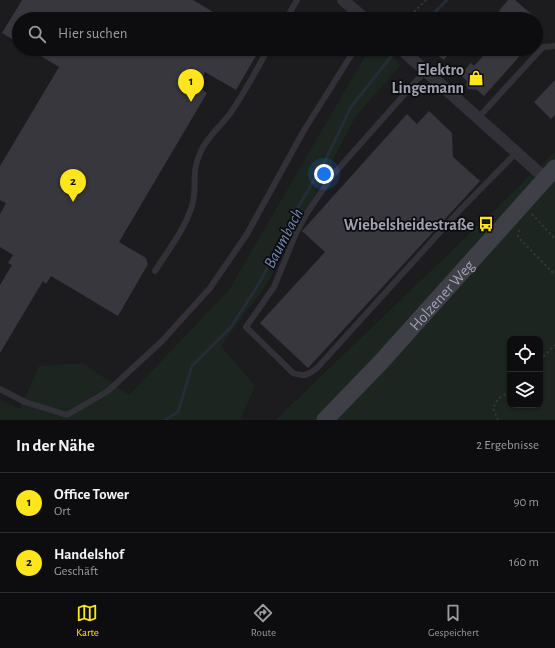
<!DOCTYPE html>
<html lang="de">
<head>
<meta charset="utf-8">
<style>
	:root { --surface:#0d0c0e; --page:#161517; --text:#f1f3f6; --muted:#9a9b9e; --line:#2d2c2e; --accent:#ffe51c }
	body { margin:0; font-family:"Alegreya Sans",sans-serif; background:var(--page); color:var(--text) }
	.controls { position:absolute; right:12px; bottom:12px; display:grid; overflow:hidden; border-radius:8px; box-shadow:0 1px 3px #0004 }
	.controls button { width:36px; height:36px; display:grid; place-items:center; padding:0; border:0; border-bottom:1px solid var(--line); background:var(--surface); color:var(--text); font:20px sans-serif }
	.you { position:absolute; left:324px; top:174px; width:14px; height:14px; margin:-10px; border:3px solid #fff; border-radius:50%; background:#1a73e8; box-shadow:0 0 0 6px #1a73e833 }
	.badge { display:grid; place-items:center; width:26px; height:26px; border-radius:50%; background:var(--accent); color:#111; font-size:13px; font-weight:700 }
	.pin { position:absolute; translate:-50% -33px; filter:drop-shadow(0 1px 2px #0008) }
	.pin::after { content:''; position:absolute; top:21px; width:14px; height:12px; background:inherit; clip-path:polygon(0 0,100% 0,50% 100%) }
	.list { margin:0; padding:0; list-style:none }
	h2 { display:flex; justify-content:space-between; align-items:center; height:52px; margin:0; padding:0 16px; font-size:17px }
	h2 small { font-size:13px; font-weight:400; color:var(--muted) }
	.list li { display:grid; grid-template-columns:26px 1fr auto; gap:12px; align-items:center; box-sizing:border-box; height:60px; padding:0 16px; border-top:1px solid var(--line) }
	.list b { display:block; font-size:15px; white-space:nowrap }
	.list p { margin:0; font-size:13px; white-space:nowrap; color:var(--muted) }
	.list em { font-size:13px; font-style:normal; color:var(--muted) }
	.icon { flex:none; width:22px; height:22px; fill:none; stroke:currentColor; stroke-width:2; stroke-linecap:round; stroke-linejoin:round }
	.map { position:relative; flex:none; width:555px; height:420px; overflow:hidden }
	.search { position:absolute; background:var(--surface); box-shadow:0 1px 3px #0004; left:12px; right:12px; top:12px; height:44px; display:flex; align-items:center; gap:10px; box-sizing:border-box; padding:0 14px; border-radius:22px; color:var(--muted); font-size:15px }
	.sheet { height:172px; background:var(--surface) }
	nav { display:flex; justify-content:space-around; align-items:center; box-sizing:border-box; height:56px; border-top:1px solid var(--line); background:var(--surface); font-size:11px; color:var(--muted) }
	nav a { display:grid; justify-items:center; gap:2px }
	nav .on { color:var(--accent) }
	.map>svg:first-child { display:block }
</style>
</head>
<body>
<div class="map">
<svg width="555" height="420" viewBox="0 0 555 420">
	<rect width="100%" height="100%" fill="#111012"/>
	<!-- built -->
	<path fill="#1c1c1f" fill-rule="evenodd" d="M0 0H555V151L275 420H0ZM19 19H536V49H19Z"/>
	<!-- green -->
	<g fill="#1c251f" fill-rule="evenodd">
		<polygon points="369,49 383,49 401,65 356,116 267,284 221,346 255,386 240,420 0,420 0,400 20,409 39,366 83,363 129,395 229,290"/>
		<path d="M555 151V420H275ZM510 339H540V405H510Z"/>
	</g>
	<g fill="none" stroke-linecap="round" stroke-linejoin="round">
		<!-- stream -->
		<g stroke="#262c37" stroke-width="3">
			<polyline points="428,19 447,0"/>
			<polyline points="165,420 178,412 192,366 231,327 260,282 293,216 325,161 351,107 397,49"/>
		</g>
	</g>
	<!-- building -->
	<g fill="#38373d">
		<polygon points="22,0 193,0 225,19 19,19 19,43 2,33"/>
		<polygon points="508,0 515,0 537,19 507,19 499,11"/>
		<polygon points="29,49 260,49 236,90 205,72 197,86 207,93 119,242 146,258 148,264 118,316 51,276 46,284 43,281 0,353 0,285 12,265 8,263 13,255 0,247 0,214 6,203 0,200 0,166 59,67"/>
		<polygon points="441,49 445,49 450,53 444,60 437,55"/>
		<polygon points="489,49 526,49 484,96 477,90 468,89 466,85 467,81 460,75 471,63 474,66"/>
		<polygon points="555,80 555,115 551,119 534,102"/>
		<polygon points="429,111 452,133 453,157 480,181 308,368 260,323 325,252 302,231 407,114 417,124"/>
	</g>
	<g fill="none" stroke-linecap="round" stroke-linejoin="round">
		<!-- path -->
		<g stroke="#37383f" stroke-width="2" stroke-dasharray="2 3" stroke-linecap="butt">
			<polyline points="407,19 426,0"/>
			<polyline points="532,214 555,239"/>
			<polyline points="519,230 518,237 555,275"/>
			<polyline points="540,360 555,345"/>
			<polyline points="498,420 493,408 498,399 510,391"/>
		</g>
		<!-- lane -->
		<g stroke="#323138" stroke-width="6">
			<polyline points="286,19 297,0"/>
			<path d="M425 71 332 176 307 213 296 233 274 287 246 327 293 373C304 377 309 375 318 367L460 210 517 152"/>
			<polyline points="478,118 543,47 555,46"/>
			<path d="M155 271C168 250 187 227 193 202 197 183 191 171 201 151 207 137 220 127 229 115 244 94 256 71 268 49"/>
			<polyline points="0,389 25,402 67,415 108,391 162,341 210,288 247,234 303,132 355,49"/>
		</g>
		<!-- street -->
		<g stroke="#323138" stroke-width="12">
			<polyline points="343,0 365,19"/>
			<polyline points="401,49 545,178"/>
		</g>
		<!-- secondary -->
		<path stroke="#3f3f48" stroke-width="17" id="s1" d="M325 420 381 362 555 168"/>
	</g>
	<!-- icons -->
	<defs>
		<g id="shop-bare" transform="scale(1.2)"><path d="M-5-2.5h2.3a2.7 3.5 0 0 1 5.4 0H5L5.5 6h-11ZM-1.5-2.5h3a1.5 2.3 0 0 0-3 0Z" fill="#ffe51c" stroke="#0c0c0d" stroke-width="2.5" paint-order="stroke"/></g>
		<g id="bus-bare" transform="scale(1.2)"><path d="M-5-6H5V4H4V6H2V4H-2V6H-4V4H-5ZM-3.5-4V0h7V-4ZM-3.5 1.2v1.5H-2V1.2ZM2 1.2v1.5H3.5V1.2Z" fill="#ffe51c" stroke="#0c0c0d" stroke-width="2.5" paint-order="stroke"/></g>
	</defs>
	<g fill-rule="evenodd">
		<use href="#shop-bare" x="476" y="78"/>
		<use href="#bus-bare" x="486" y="224"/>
	</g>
	<g text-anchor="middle" stroke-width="3.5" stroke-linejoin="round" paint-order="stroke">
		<!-- poi labels -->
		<g font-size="16" font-weight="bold" fill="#a0a2b4" stroke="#0c0c0d" text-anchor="end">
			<text x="464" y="75">Elektro<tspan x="464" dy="18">Lingemann</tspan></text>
			<text x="474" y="230">Wiebelsheidestraße</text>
		</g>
		<!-- street labels -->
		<g font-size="16" fill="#a0a2b4" stroke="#0c0c0d">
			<text dy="6" stroke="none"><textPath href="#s1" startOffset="171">Holzener Weg</textPath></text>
		</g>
		<!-- water labels -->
		<g font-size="17" font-style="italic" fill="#7387b4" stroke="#0c0c0d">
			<text transform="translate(283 238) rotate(-62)" y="6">Baumbach</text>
		</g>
	</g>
</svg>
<div class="controls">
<button><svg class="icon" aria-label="locate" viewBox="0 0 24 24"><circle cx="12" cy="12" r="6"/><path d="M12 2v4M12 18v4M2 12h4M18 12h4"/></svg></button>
<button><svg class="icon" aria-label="layers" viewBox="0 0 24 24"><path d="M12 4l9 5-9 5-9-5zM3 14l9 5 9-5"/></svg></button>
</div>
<div class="you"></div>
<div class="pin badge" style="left:191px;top:102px">1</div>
<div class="pin badge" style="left:73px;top:202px">2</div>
<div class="search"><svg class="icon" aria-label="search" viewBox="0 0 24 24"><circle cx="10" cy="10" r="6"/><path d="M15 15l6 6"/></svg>Hier suchen</div>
</div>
<section class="sheet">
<h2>In der Nähe<small>2 Ergebnisse</small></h2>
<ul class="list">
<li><span class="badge">1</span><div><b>Office Tower</b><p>Ort</p></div><em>90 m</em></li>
<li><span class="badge">2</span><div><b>Handelshof</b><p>Geschäft</p></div><em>160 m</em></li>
</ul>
</section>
<nav>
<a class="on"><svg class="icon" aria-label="map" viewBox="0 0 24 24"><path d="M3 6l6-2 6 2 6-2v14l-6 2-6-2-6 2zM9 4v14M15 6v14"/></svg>Karte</a>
<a><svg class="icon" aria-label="directions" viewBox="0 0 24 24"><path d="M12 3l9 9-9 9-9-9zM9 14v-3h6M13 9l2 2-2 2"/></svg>Route</a>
<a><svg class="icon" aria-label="saved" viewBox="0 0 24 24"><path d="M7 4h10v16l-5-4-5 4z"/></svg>Gespeichert</a>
</nav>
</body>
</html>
